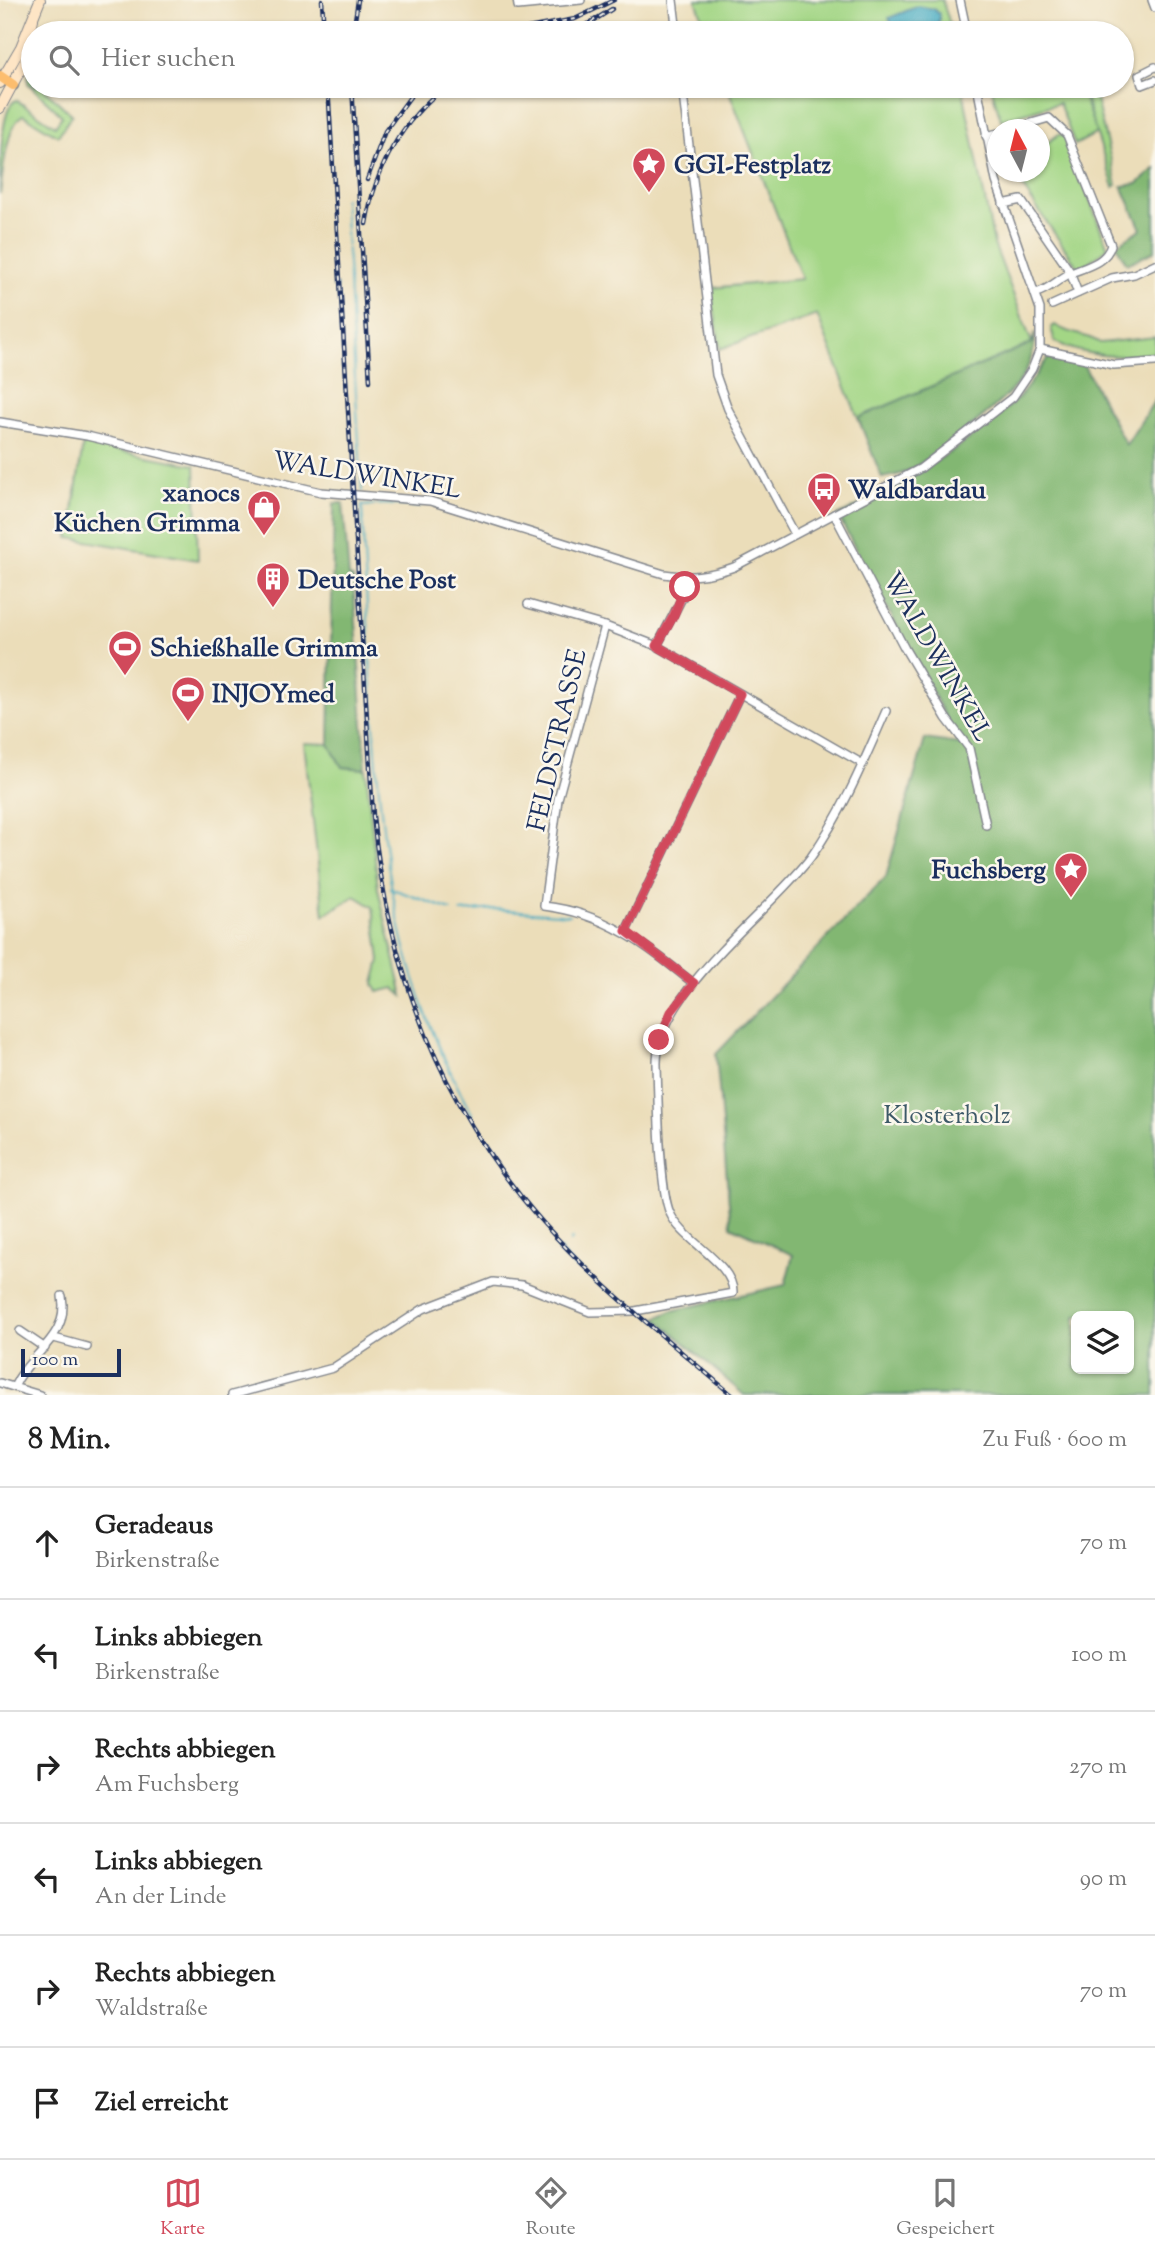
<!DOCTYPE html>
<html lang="de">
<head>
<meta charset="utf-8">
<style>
	:root { --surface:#fff; --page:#f6f6f6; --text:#222; --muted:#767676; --line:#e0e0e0; --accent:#d1495b }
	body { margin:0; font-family:"Sorts Mill Goudy",serif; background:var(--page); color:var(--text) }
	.controls { position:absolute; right:21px; bottom:21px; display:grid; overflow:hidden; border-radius:10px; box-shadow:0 2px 5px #0004 }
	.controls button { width:63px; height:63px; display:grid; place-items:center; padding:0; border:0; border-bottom:2px solid var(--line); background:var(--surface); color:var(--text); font:35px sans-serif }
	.compass { position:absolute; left:987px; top:119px; width:63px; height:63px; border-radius:50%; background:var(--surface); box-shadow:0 2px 5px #0004; rotate:353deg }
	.scale { position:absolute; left:21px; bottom:18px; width:100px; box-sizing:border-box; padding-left:7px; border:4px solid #1b2f5e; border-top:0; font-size:19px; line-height:24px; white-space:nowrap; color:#1b2f5e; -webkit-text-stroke:5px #fbf7ec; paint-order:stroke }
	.stop { position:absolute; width:21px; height:21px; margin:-16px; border:5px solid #d1495b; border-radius:50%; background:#fff }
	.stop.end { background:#d1495b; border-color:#fff; box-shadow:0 2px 7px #0008 }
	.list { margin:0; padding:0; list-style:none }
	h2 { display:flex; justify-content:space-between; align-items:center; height:91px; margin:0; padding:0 28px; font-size:30px }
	h2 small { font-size:23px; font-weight:400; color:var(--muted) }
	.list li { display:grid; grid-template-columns:46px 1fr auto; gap:21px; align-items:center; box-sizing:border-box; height:112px; padding:0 28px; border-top:2px solid var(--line) }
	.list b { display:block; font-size:26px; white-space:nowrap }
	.list p { margin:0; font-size:23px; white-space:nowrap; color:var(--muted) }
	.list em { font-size:23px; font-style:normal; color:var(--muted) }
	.icon { flex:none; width:38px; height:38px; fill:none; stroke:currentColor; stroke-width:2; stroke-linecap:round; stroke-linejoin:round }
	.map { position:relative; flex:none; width:1155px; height:1395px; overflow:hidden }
	.search { position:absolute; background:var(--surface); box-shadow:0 2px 5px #0004; left:21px; right:21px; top:21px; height:77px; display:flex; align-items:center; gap:18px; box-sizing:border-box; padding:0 24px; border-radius:38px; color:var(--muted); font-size:26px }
	.sheet { height:763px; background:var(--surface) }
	nav { display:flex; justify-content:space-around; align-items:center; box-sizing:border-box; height:98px; border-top:2px solid var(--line); background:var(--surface); font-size:19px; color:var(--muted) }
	nav a { display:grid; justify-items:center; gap:4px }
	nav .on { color:var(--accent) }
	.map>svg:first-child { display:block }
</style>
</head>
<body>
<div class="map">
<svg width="1155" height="1395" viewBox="0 0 1155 1395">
	<rect width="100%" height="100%" fill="#fbf7ec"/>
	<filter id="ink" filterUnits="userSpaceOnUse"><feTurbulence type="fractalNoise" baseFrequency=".0143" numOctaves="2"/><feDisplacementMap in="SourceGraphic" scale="14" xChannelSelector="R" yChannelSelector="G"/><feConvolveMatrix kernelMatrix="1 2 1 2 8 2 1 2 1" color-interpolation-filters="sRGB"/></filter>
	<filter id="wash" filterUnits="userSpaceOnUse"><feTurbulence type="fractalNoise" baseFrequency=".00686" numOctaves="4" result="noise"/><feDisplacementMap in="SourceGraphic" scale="28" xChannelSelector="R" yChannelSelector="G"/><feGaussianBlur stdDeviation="1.57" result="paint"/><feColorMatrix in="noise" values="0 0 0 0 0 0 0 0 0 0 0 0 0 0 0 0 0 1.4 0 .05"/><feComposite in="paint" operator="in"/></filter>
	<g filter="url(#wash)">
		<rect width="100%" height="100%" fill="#ebddb9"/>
		<!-- green -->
		<g fill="#a3d685" stroke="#5f8272" stroke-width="2">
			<polygon points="696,0 942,0 953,33 708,33"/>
			<path d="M31 49 33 86H41L72 115 58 136 23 115C6 125 3 174 0 194 0 171 0 107 16 100L55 126 62 116 28 83Z"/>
			<polygon points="727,86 962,86 994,244 1032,343 858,418 817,315 720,349 711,288 802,279"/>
			<polygon points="991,86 1079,86 1097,133 1075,145 1059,103 1001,120"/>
			<polygon points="1081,86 1092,86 1094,91 1117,185 1114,187"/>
			<polygon points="1059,134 1065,136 1108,248 1079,269 1017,179 1016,172 1040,172 1040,148"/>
			<path d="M1055 325C1070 335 1086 334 1100 343L1155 337V352C1122 359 1086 357 1055 342L1051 328Z"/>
			<polygon points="83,444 195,465 198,560 69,538"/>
			<polygon points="304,743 329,744 342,767 366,769 378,889 403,996 394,988 378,992 374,984 380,960 373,907 355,896 324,915"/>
		</g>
		<!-- forest -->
		<g fill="#82b772" stroke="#4e7368" stroke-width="2" fill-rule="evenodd">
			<polygon points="1155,169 1155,251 1127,264 1116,245 1141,229 1122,186 1137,184"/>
			<path d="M1035 333C1036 350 1028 370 1018 383 1000 405 928 463 903 473 896 476 888 476 882 478L858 418 1032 343Z"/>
			<path d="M1048 358 1083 364 1126 445 1155 400V1395H744L656 1318 671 1311 785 1285 793 1255 731 1226 716 1054 886 877 925 739 960 744 838 516C901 484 963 450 1015 401 1028 389 1037 372 1048 358ZM1076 1316H1129V1369H1076Z"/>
			<polygon points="334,503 343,503 349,577 353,578 366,769 342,767 329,744"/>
		</g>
		<!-- water -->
		<polygon fill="#40a9c0" stroke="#2e6c8f" stroke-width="2" points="918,6 934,9 939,14 939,22 930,33 895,32 889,18"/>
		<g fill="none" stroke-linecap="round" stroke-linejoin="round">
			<!-- stream -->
			<g stroke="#40a9c0" stroke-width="2">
				<polyline points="344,199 362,491"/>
				<polyline points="335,286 337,286"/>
				<path d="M362 505C364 568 369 632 372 695 382 855 393 971 472 1114"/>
				<polyline points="363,506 385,504 421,507"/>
				<polyline points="390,888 451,910"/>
				<polyline points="461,912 495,909 570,915"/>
				<polyline points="570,1242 572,1239"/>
				<polyline points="562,1249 559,1251 577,1269"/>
			</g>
		</g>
	</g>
	<g filter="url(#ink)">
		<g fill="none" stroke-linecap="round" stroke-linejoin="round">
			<!-- street casing -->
			<g stroke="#83868c" stroke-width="10">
				<g id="street">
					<polyline points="517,0 518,6 581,0"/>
					<polyline points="673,0 677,33"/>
					<polyline points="960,0 967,33"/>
					<polyline points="1152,0 1155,8"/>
					<polyline points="1075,33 1076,33"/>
					<polyline points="1155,67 1139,75 1142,85 1155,80"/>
					<polyline points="682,86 716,375 728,409 795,534"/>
					<path d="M1008 130 1049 118 1067 135 1111 245C1106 263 1085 267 1071 273 1058 279 1050 289 1036 293"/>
					<polyline points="986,136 998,133"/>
					<polyline points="1003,204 1021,200 1069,270 1078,293"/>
					<polyline points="1052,305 1112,278 1134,274 1155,264"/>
					<polyline points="1040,349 1114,365 1155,362"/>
					<path d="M0 422 87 436 321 492 430 501 664 574C689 578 709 576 734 567L921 468 1013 397 1032 369 1040 349V309L996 181 977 86"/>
					<polyline points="834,514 905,649 946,718 969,748 986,825"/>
					<polyline points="528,604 605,626 657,646 863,764"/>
					<path d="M605 626 558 799 544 906C606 913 647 946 693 983"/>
					<polyline points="657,646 682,598 686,578"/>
					<polyline points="626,931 740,694"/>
					<polyline points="20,1331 45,1348"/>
					<polyline points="54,1338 87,1347"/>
					<polyline points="0,1383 40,1395"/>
					<path d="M14 1387C29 1353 70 1338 62 1296"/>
					<path d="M232 1395 333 1368 423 1309 493 1282 522 1285 590 1312 635 1311 733 1293C734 1263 682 1241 670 1213 659 1188 658 1096 657 1065 655 993 769 913 811 857 843 812 864 761 886 711"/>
				</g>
			</g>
			<!-- secondary casing -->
			<g stroke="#83868c" stroke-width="12">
				<g id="secondary">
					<polyline points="0,83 21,47 40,0"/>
					<polyline points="0,108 25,61 33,19"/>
				</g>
			</g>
			<!-- primary casing -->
			<g stroke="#83868c" stroke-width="13">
				<polyline id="primary" points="0,76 13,85"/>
			</g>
			<!-- street -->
			<use href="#street" stroke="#fff" stroke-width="7"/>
			<!-- secondary -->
			<use href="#secondary" stroke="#fee5c5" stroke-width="10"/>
			<!-- primary -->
			<use href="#primary" stroke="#fcbd6e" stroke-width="10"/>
			<!-- rail casing -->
			<g stroke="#1b2f5e" stroke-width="4.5">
				<g id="rail">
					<polyline points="322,0 324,33"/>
					<polyline points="353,33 358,0"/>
					<polyline points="502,33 575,19 614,0"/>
					<polyline points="574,33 612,9"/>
					<path d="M328 86 373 816C388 968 441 1108 544 1224 600 1287 668 1340 732 1395"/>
					<polyline points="352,86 370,381"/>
					<polyline points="367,180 385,131 418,86"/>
					<path d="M366 224C375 168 402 120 446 86"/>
				</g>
			</g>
			<!-- rail -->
			<use href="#rail" stroke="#fbf7ec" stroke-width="2" stroke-dasharray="5" stroke-linecap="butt"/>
		</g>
	</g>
	<g fill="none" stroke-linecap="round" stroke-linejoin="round" filter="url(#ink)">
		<!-- route -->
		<polyline stroke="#d1495b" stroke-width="9" points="659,1040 671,1012 694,983 626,931 740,694 657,646 674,615 685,587"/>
	</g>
	<!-- icons -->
	<defs>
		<g id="sight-pin" transform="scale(1.75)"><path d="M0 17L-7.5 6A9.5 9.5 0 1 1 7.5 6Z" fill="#d1495b" stroke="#fbf7ec"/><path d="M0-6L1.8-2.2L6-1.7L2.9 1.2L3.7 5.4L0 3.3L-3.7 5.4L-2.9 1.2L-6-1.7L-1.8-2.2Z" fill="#fff"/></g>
		<g id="bus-pin" transform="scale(1.75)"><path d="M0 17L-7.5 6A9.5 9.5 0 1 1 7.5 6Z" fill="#d1495b" stroke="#fbf7ec"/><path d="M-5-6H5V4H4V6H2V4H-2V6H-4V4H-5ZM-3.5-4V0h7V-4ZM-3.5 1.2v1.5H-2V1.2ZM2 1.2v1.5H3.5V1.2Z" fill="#fff"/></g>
		<g id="shop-pin" transform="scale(1.75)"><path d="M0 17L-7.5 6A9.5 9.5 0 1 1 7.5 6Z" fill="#d1495b" stroke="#fbf7ec"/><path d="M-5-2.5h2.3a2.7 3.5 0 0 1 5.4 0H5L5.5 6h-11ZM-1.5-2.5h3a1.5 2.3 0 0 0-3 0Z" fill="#fff"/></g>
		<g id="building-pin" transform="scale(1.75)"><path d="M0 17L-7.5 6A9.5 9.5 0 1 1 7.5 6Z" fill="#d1495b" stroke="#fbf7ec"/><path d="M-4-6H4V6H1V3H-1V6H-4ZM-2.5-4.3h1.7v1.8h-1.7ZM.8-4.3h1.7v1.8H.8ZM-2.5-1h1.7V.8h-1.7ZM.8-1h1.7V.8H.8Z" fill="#fff"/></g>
		<g id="stadium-pin" transform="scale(1.75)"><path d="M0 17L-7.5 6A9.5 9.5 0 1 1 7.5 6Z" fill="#d1495b" stroke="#fbf7ec"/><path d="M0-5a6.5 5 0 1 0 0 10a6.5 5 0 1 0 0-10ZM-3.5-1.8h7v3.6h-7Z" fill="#fff"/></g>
	</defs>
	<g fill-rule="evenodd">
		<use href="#sight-pin" x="649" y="164"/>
		<use href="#bus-pin" x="824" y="489"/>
		<use href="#shop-pin" x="264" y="507"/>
		<use href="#building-pin" x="273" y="579"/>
		<use href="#stadium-pin" x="125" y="647"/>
		<use href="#stadium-pin" x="188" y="693"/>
		<use href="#sight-pin" x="1071" y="869"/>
	</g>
	<g text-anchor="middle" stroke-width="5" stroke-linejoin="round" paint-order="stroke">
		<!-- poi labels -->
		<g font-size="26" font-weight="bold" fill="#1b2f5e" stroke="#fbf7ec" text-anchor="start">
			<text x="674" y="173">GGI-Festplatz</text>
			<text x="848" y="498">Waldbardau</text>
			<text x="240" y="501" text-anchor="end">xanocs<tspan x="240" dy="30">Küchen Grimma</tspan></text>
			<text x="298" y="588">Deutsche Post</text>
			<text x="150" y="656">Schießhalle Grimma</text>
			<text x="212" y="702">INJOYmed</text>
			<text x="1046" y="878" text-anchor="end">Fuchsberg</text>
		</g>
		<!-- street labels -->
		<g font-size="26" fill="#1b2f5e" stroke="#fbf7ec">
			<text transform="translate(367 474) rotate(9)" y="9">WALDWINKEL</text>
			<text transform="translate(938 656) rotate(60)" y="9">WALDWINKEL</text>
			<text transform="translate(556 740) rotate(-77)" y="9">FELDSTRASSE</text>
		</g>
		<!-- park labels -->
		<g font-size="26" fill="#3d5968" stroke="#fbf7ec">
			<text x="947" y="1123">Klosterholz</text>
		</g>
	</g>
</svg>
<div class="controls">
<button><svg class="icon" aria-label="layers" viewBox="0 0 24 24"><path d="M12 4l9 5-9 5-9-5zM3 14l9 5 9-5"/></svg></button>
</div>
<svg class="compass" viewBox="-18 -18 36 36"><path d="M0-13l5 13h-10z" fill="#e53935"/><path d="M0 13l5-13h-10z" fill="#767676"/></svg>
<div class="scale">100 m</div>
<div class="stop" style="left:685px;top:587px"></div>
<div class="stop end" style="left:659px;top:1040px"></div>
<div class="search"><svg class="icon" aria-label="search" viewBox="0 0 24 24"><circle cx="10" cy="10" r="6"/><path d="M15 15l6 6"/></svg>Hier suchen</div>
</div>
<section class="sheet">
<h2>8 Min.<small>Zu Fuß · 600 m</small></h2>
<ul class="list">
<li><svg class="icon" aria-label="ahead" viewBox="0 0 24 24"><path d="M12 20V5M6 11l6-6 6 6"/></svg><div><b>Geradeaus</b><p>Birkenstraße</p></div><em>70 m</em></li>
<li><svg class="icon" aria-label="left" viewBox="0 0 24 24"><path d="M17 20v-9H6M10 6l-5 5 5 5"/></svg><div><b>Links abbiegen</b><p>Birkenstraße</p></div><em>100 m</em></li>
<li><svg class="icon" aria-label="right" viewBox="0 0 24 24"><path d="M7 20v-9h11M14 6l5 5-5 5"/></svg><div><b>Rechts abbiegen</b><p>Am Fuchsberg</p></div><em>270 m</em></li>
<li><svg class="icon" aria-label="left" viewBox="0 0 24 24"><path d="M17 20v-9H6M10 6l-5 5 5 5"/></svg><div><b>Links abbiegen</b><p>An der Linde</p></div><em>90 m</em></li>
<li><svg class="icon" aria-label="right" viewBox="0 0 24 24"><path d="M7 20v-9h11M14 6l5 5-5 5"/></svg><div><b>Rechts abbiegen</b><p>Waldstraße</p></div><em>70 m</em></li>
<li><svg class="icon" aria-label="arrive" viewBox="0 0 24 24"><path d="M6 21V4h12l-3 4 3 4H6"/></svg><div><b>Ziel erreicht</b></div></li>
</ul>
</section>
<nav>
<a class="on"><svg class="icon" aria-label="map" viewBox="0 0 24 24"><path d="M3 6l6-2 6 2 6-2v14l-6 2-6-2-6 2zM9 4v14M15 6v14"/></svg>Karte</a>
<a><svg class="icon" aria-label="directions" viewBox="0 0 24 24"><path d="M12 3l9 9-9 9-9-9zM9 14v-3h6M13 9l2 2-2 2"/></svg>Route</a>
<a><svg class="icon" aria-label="saved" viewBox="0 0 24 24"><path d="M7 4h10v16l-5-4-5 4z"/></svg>Gespeichert</a>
</nav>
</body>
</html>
